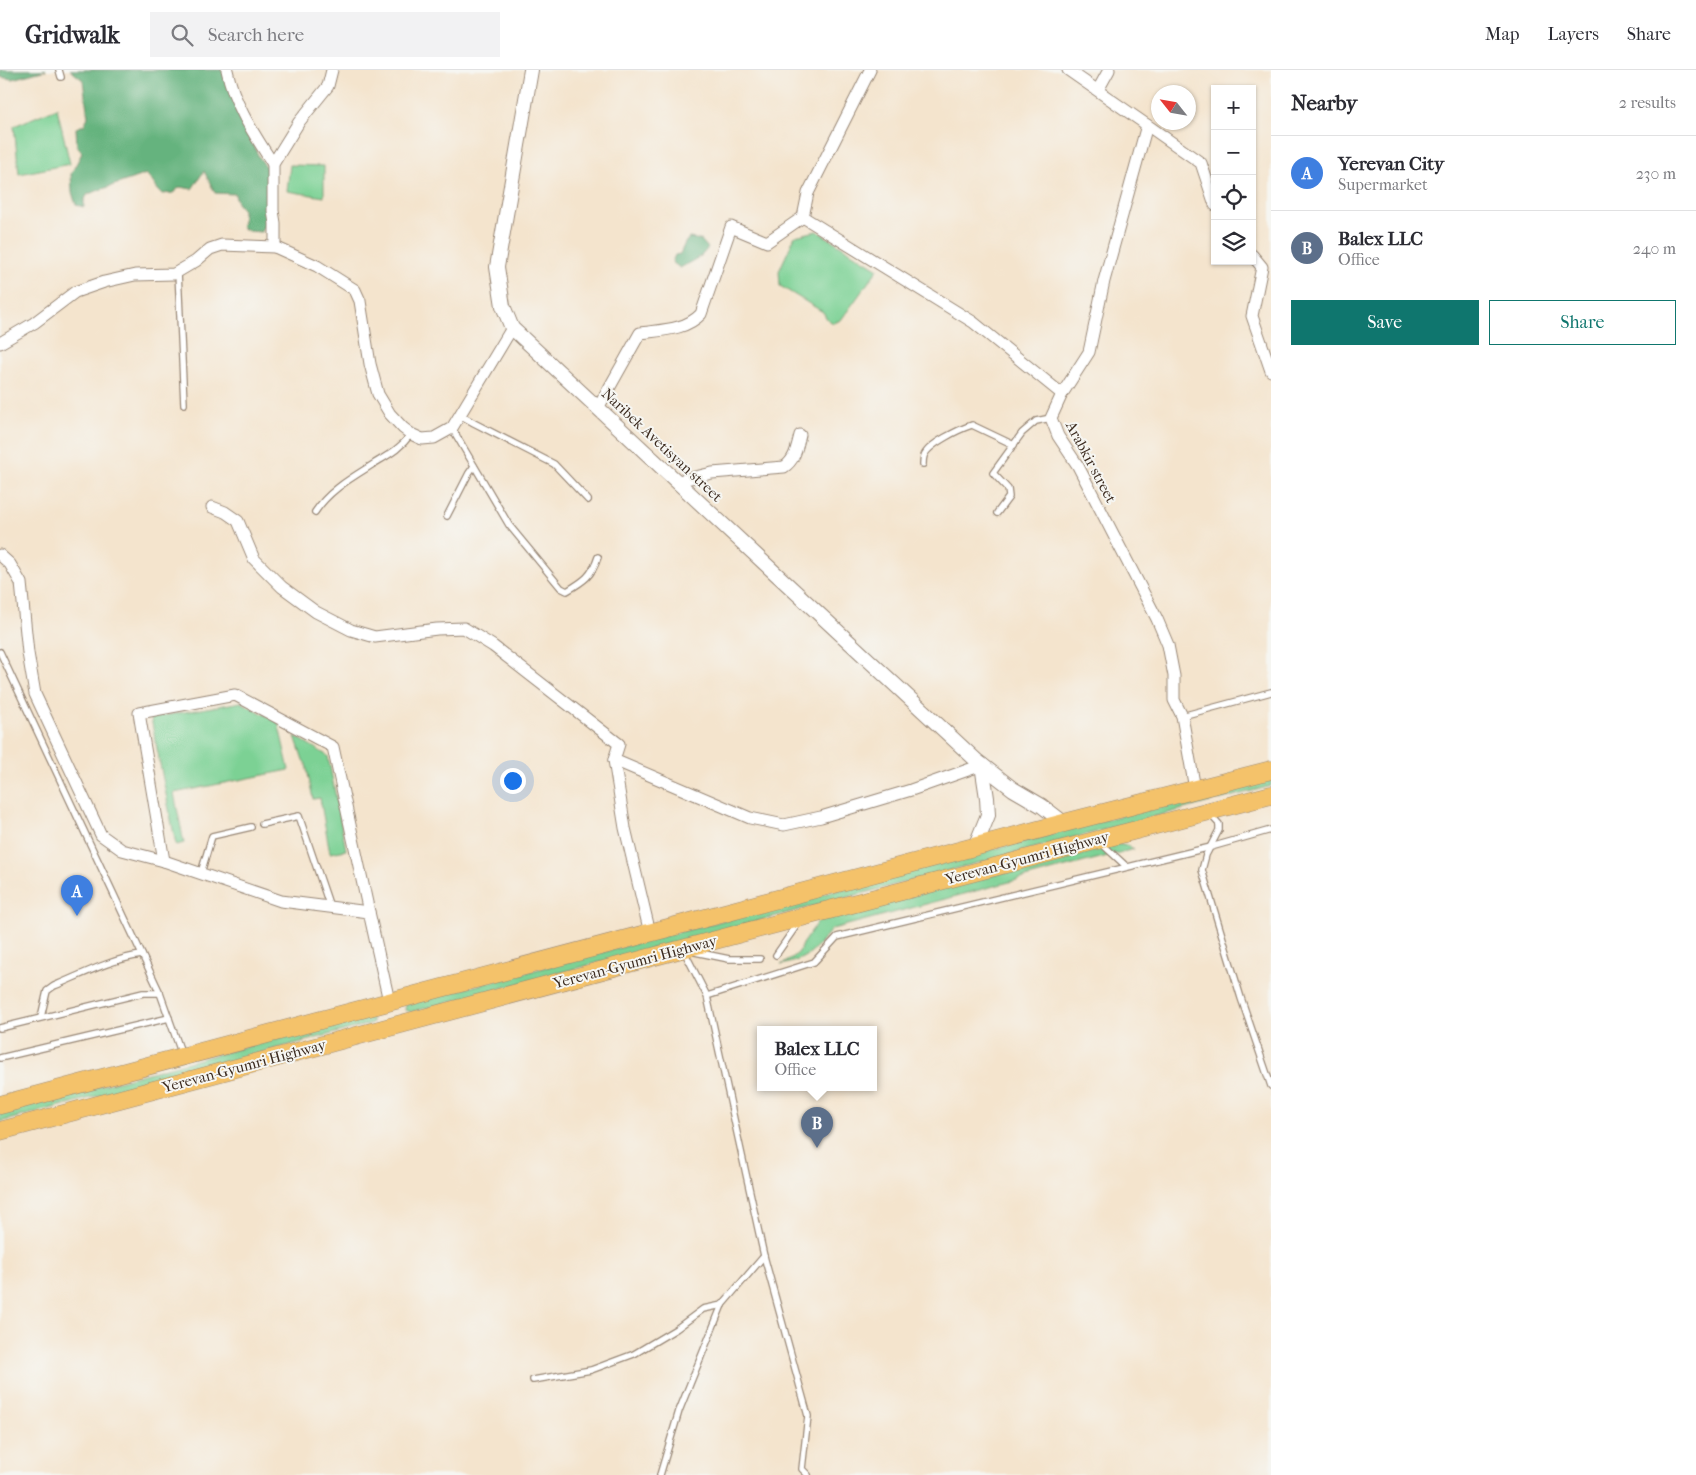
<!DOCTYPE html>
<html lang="en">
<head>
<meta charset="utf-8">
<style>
	:root { --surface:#fff; --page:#f2f2f3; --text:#2b2b33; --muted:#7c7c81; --line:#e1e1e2; --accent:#0f766e }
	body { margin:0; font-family:"IM FELL French Canon",serif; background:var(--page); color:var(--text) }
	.controls { position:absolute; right:15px; top:15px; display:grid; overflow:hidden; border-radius:0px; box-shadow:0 1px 4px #0004 }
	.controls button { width:45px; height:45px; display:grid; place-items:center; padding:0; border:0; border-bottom:1px solid var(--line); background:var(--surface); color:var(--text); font:25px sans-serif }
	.compass { position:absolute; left:1151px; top:15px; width:45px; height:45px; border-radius:50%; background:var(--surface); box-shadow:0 1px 4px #0004; rotate:301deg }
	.you { position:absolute; left:512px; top:710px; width:18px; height:18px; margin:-12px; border:4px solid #fff; border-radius:50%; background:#1a73e8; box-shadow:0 0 0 8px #1a73e833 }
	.badge { display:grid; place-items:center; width:32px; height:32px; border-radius:50%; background:var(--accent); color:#fff; font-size:16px; font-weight:700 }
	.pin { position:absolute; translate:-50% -41px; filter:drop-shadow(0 1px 2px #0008) }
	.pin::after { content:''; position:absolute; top:26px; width:18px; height:15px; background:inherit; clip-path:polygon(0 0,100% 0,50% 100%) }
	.popup { position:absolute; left:757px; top:956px; width:120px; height:65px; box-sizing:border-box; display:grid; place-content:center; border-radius:0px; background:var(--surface); filter:drop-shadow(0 1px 4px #0005); font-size:16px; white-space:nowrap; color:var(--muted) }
	.popup b { font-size:19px; color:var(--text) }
	.popup::after { content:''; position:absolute; left:50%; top:100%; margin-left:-10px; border:10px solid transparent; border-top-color:var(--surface) }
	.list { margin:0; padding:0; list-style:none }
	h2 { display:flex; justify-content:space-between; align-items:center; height:65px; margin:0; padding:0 20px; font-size:21px }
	h2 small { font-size:16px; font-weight:400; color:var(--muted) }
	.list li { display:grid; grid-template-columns:32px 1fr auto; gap:15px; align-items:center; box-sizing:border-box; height:75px; padding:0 20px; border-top:1px solid var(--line) }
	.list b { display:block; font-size:19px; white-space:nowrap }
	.list p { margin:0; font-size:16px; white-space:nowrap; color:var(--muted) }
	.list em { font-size:16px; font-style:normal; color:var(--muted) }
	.actions { display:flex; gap:10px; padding:15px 20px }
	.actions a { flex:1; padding:11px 0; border:1px solid var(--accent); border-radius:0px; text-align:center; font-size:18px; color:var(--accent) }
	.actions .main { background:var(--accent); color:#fff }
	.icon { flex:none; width:28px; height:28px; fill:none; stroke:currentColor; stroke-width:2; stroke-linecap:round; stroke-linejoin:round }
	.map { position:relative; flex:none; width:1271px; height:1405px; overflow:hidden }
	header { display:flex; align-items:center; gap:30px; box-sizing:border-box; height:70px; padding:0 25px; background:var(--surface); border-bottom:1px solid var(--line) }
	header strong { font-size:24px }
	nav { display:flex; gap:28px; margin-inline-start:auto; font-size:18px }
	.search { width:350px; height:45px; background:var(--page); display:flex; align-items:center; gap:12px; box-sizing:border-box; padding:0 18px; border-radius:0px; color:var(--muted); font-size:19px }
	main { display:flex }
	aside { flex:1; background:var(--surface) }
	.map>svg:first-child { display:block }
</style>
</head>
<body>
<header>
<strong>Gridwalk</strong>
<div class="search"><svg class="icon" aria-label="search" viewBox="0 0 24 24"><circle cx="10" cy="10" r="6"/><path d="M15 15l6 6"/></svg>Search here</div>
<nav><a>Map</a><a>Layers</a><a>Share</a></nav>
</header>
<main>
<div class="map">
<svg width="1271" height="1405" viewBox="0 0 1271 1405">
	<rect width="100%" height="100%" fill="#f6f6f2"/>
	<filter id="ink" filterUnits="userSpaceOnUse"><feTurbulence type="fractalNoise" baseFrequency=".02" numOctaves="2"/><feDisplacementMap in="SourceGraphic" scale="10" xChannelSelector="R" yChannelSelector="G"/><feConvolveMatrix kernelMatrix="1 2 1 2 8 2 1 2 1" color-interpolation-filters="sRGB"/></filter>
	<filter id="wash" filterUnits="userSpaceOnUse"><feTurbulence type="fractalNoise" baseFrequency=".0096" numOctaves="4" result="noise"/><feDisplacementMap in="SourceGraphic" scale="20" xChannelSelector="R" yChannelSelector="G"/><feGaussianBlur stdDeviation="1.12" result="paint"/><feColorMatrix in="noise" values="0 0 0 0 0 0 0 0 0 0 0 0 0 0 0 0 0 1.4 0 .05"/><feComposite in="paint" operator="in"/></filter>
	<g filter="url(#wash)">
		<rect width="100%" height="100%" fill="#f4e4cd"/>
		<!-- green -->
		<g fill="#7cd194" stroke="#5c7e59">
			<polygon points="57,38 70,94 19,104 14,56"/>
			<polygon points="290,95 324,96 324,127 287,121"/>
			<polygon points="817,161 878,199 841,250 833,253 827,249 823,242 780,216 779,201 795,166"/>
			<polygon points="241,632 278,652 289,700 174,723 184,773 176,775 151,648"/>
			<polygon points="295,666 328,686 346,780 330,783 320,728 313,729 306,694 303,690"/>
			<polygon points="1271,706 1271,716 411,942 405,940 406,934"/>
			<path d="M1116 774 1128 776 1134 779 832 859C814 880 809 889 781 895L791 889 799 882 802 874 820 849Z"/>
			<polygon points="370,943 373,953 0,1052 0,1043"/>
		</g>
		<!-- forest -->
		<g fill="#65b37e" stroke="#506e4e">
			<polygon points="0,0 46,0 12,9 0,7"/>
			<path d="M70 0H223L245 58 259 87 268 100 265 154 261 162 248 161 241 157 243 151V140L237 133 235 124 215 123 204 101 192 119 180 117 173 123 162 124C155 118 153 110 146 104L88 124 84 130V137L76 135 72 122 71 104 82 83 77 75 76 58 84 55 88 47 83 10Z"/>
			<polygon points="689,168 701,170 708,178 701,186 680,198 672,192 675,185 680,184 685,173"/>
		</g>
	</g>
	<g filter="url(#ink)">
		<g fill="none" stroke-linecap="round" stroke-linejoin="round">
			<!-- service casing -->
			<g stroke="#988776" stroke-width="8">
				<g id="service">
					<polyline points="59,0 61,7"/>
					<polyline points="178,202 184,334"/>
					<polyline points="460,345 474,353 554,394 588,430"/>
					<path d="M452 358 509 455 561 518 567 521C584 511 592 506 598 487"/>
					<path d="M923 394C923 392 923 389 924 386 928 374 960 359 972 355L1014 375"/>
					<path d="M315 442C329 420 353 407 375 393 390 384 401 378 411 364"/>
					<polyline points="997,443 1009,427 1008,419 993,403 1022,363 1036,351 1051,348"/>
					<polyline points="447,446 469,403 474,396"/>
					<polyline points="0,582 160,923 182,985"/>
					<polyline points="1182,646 1271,622"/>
					<polyline points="1209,743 1219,754 1219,760 1206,785 1202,800 1241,928 1271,1016"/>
					<polyline points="262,754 299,746 330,837"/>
					<polyline points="1101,773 1127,797"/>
					<polyline points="201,803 212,766 251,757"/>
					<polyline points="684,881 707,926 764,1186 808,1346 802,1399 808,1405"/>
					<polyline points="695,882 729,889 760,889"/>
					<polyline points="776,885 799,852"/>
					<polyline points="707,926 814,892 837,867 1211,777 1271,760"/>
					<path d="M41 947 47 921 54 916C83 904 111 889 142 885"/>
					<polyline points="0,958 143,923 160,923"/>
					<polyline points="0,988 169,948"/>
					<polyline points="533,1310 591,1300 634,1284 676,1259 703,1239 722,1235"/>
					<polyline points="660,1405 679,1341 722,1235 764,1186"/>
				</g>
			</g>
			<!-- minor casing -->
			<g stroke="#988776" stroke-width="13">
				<g id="minor">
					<path d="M227 0C234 35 254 64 273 94"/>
					<polyline points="332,0 328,16 299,52 273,94 273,141 275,153 275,177 317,196 355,220 360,231 370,294 378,324 390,344 403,358 411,364 422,369 434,368 452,358 512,258"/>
					<polyline points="1068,0 1147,55 1104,211 1089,282 1062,324 1051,348 1058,366 1078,396 1157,549 1168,575 1174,606 1174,630 1182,646 1195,719"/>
					<polyline points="1098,20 1109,0"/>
					<polyline points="1147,55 1201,93 1215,135"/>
					<polyline points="803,147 973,252 1062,324"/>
					<polyline points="1252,185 1262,197 1252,246 1271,301"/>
					<polyline points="0,273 34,253 75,222 104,212 135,205 174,204 196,191 210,179 222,175 275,177"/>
					<path d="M598 338 640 263C662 260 686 260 701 244L731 157 767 172 803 147 808 123 870 0"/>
					<path d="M678 411 712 403 784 397C795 390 797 377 800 365"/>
					<polyline points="212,437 225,442 238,451 254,489 282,517 316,542 351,560 375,567 437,559 464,558 493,576 619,674 614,690 625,758 650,863"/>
					<polyline points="0,485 10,494 21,513 28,583 35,624 101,765 122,780 164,791 281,831 369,842 389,931"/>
					<polyline points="614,690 750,748 784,755 821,747 911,720 982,695"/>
					<polyline points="164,791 139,643 235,625 333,677 369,842"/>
				</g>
			</g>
			<!-- tertiary casing -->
			<g stroke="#988776" stroke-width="16">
				<g id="tertiary">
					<polyline points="531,0 497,197 503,236 512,258 977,691 1013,719 1042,736 1064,753"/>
					<polyline points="975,777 988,745 987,728 982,695"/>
				</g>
			</g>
			<!-- trunk casing -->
			<g stroke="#988776" stroke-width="19">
				<g id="trunk">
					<polyline points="0,1035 1064,753 1271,700"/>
					<polyline points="0,1061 802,847 1271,725"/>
				</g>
			</g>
			<!-- service -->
			<use href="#service" stroke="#fff" stroke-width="5.5"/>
			<!-- minor -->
			<use href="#minor" stroke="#fff" stroke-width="11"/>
			<!-- tertiary -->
			<use href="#tertiary" stroke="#fff" stroke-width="14"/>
			<!-- trunk -->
			<use href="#trunk" stroke="#f4c26a" stroke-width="18"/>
		</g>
	</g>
	<g text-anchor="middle" stroke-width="4" stroke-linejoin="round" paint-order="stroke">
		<!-- street labels -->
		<g font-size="15" fill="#3b2a1e" stroke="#f6f6f2">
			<text transform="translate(662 375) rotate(43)" y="5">Naribek Avetisyan street</text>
			<text transform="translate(1091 392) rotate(62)" y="5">Arabkir street</text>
			<text transform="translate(1027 788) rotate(-15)" y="5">Yerevan-Gyumri Highway</text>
			<text transform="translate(635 892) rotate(-15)" y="5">Yerevan-Gyumri Highway</text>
			<text transform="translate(244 996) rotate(-15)" y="5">Yerevan-Gyumri Highway</text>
		</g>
	</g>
</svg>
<div class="controls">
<button>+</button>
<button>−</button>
<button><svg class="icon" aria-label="locate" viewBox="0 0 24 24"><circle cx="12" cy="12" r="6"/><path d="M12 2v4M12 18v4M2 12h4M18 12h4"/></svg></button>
<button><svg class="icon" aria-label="layers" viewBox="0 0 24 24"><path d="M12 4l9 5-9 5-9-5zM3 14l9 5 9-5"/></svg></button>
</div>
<svg class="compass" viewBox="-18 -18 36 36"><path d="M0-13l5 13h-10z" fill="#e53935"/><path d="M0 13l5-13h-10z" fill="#7c7c81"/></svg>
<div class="you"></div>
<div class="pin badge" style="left:77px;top:846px;background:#3f7fe0">A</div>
<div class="pin badge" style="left:817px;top:1078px;background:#5c6f8a">B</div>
<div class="popup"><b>Balex LLC</b>Office</div>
</div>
<aside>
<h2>Nearby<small>2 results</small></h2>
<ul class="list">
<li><span class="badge" style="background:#3f7fe0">A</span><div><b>Yerevan City</b><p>Supermarket</p></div><em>230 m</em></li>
<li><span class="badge" style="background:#5c6f8a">B</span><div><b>Balex LLC</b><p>Office</p></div><em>240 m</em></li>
</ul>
<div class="actions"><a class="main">Save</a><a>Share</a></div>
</aside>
</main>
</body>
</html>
